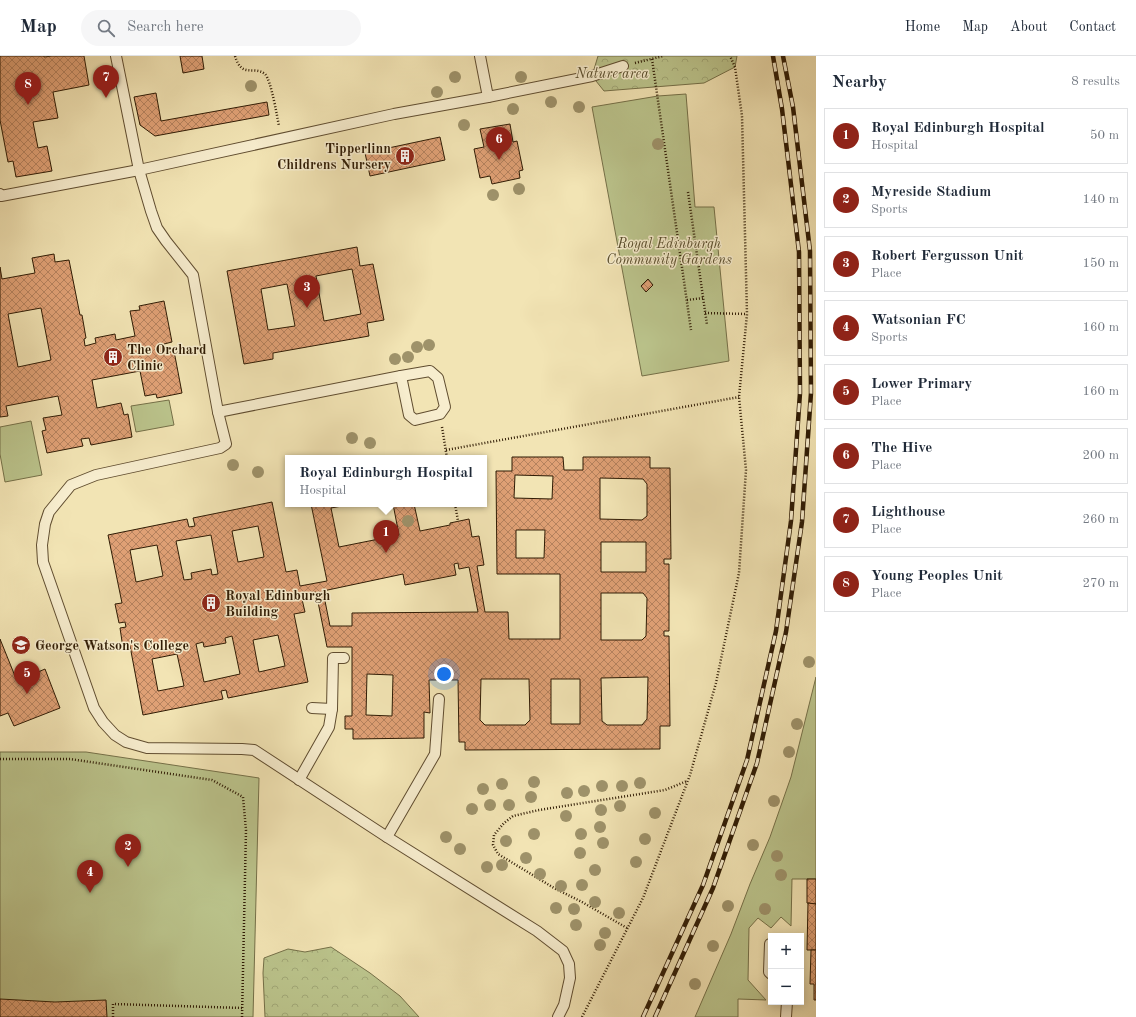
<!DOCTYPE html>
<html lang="en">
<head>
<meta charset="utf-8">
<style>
	:root { --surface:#fff; --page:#f6f6f7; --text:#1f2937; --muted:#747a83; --line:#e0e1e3; --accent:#8f2418 }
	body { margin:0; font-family:"Old Standard TT",serif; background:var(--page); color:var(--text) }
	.controls { position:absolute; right:12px; bottom:12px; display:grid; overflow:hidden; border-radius:0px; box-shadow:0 2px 10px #0003 }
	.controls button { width:36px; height:36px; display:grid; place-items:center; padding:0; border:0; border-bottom:1px solid var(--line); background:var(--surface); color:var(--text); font:20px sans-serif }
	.you { position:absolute; left:444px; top:618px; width:14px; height:14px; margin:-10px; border:3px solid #fff; border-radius:50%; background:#1a73e8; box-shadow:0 0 0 6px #1a73e833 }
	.badge { display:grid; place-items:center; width:26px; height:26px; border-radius:50%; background:var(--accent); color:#fff; font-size:13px; font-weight:700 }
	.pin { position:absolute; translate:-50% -33px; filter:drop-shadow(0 1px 2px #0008) }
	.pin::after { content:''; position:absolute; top:21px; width:14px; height:12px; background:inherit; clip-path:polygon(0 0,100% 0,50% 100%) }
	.popup { position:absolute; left:285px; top:399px; width:202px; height:52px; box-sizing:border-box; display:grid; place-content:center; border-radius:0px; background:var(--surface); filter:drop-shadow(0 1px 3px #0005); font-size:13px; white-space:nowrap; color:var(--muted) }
	.popup b { font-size:15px; color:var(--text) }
	.popup::after { content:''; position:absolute; left:50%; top:100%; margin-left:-8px; border:8px solid transparent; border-top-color:var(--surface) }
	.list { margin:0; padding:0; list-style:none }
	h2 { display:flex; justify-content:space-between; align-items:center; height:52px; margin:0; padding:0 16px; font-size:17px }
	h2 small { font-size:13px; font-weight:400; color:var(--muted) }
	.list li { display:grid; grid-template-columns:26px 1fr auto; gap:12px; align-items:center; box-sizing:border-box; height:56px; margin:0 8px 8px; padding:0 8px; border:1px solid var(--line); border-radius:0px }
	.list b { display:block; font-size:15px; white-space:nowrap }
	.list p { margin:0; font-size:13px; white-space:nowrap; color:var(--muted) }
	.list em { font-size:13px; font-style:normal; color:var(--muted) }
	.icon { flex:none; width:22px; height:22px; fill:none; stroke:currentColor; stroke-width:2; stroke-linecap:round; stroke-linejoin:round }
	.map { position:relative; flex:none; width:816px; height:961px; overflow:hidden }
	header { display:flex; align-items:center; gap:24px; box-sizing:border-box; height:56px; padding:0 20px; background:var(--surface); border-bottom:1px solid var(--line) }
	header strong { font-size:19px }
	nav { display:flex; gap:22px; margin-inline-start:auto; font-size:14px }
	.search { width:280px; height:36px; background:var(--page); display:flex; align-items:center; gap:10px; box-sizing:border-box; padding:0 14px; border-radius:22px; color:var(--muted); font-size:15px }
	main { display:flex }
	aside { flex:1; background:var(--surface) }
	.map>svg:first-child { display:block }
</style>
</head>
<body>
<header>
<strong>Map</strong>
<div class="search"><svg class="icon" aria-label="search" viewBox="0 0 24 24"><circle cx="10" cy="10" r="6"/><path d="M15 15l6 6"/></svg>Search here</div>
<nav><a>Home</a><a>Map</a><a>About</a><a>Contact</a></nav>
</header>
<main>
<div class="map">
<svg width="816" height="961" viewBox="0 0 816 961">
	<defs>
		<pattern id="forest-crowns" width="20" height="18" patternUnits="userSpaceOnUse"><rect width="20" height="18" fill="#bbc48c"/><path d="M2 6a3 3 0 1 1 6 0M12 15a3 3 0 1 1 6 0" fill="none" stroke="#a1a877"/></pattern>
		<pattern id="building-cross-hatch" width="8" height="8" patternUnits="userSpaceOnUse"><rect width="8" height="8" fill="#dfa075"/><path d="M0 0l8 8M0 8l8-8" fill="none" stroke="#b5825e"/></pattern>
	</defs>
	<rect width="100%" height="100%" fill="#f2e4b4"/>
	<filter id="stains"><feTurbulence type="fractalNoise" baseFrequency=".005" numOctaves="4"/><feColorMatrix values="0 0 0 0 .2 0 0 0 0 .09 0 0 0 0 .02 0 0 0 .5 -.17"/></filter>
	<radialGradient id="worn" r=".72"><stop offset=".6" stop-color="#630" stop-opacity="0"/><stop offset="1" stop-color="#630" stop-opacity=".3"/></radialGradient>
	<!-- green -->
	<g fill="#bbc48c" stroke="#757048">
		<polygon points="686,38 695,151 714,151 729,305 642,320 592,51 658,40"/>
		<polygon points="169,344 174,369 136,376 131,350"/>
		<polygon points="31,365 42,419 5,426 0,398 0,371"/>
		<polygon points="816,621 816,823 792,823 791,870 781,861 771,872 758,862 749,872 748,924 766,944 738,943 738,961 695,961 731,878 750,828 770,781 791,721"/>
		<polygon points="0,696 86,696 259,722 253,961 0,961"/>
	</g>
	<!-- forest -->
	<g fill="url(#forest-crowns)" stroke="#757048">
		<polygon points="598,0 737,0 735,11 704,27 604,35 592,20"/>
		<polygon points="331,891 370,917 400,940 419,961 265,961 263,917 264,902 288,893 305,896"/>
	</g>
	<!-- building -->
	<g fill="url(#building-cross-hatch)" stroke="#2f1b04" fill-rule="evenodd">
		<polygon points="0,0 44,0 44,1 52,0 84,0 89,29 53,36 58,62 33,66 38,92 47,90 52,115 16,121 13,105 8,106 0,64"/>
		<polygon points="180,0 202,0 204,13 183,17"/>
		<polygon points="156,37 161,65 267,46 269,59 155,80 140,69 134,41"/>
		<polygon points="510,68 513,86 517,85 523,114 519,115 520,122 492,128 490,120 480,122 474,93 484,91 480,73"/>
		<polygon points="440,81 445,104 370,120 365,97"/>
		<path d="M357 191 360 210 373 208 384 264 367 267 369 280 273 297V303L244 308 227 215ZM352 213 361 258 324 265 316 220ZM287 228 295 270 268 274 261 233Z"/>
		<path d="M54 198 55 206 69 204 80 259H82L86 282 84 283 85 290 96 287 95 282 115 278 116 284 135 280 130 255 140 254 139 250 164 245 172 286 164 288 165 295 166 297 174 295 182 337 157 342 156 338 145 340 140 315 92 324 97 352 121 347 124 359 128 358 132 381 91 389 89 382 81 383 83 390 47 397 42 375 46 374 43 362 62 359 58 340 6 350 8 360 0 361V211L2 223 35 217 32 202ZM41 252 51 304 18 311 8 258Z"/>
		<polygon points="648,223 653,229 646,236 641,230"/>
		<path d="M512 401H563L564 414H583V401H650V412H670L671 503H664V508H669V575H664V580H669L670 670H660V693L465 694V686H459L458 624H429L430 657 424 656V682L353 683V673H345V660H352V591H327L316 536 301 539 305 556 294 558 308 626 228 642 226 634 221 635 223 643 143 659 130 590 123 592 120 572 126 571 125 566 119 567 115 548 122 547 108 479 187 463 189 471 195 470 193 462 272 446 286 516 297 514 300 530 327 525 311 448H353L331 452 339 491 399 479 393 448H414L420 475 450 469V467L469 463 472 481 479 480 484 509 477 510 485 556H508L509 583H560V518H497L496 415H512ZM515 419 553 420 552 443 514 442ZM600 422 643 423 647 428V460L642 464 600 463ZM258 470 264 501 238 506 232 475ZM516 474H545L544 502H516ZM211 479 218 518 212 519 211 513 191 517 192 523 184 524 176 485ZM601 486H646V516H601ZM157 489 163 520 136 526 130 494ZM458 507 459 513 469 511 478 556 352 557V570H330L323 535 403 518 405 529 456 519 454 508ZM601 537H643L647 542 646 580 642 584H601ZM278 579 285 610 259 616 253 584ZM232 580 240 618 204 626 196 588 203 586 204 591 226 587 225 582ZM177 598 184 630 158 635 152 603ZM367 618 393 619 392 660 366 659ZM648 621 647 663 642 669H607L602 665 601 622ZM481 623H529L530 664 525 669H485L480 664ZM551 623H580V668H551Z"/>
		<polygon points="0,583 17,625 45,613 60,652 14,670 8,657 0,660"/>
		<polygon points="807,823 816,823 816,848 807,847"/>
		<polygon points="808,847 816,848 816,894 807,894"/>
		<polygon points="811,894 816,894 816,944 814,944 814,928 810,928"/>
		<polygon points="0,943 55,946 106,944 107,961 0,961"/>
	</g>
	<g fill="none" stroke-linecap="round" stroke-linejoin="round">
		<!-- lane casing -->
		<g stroke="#604d30" stroke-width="12">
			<g id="lane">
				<polyline points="116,0 139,114 151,155 157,172 166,185 193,219 218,356 226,388 220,392 96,419 71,429 49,456 45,468 42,489 43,506 94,652 103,666 115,679 126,686 147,692 242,693 254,694 387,781 537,875 563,895 569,908 570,922 564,949 558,961"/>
				<polyline points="488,41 592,20 623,10"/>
				<polyline points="0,138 1,140 139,114 394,58 488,41 480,0"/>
				<polygon points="430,315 438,322 445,351 440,358 415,364 409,359 401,320"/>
				<polyline points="218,356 401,320"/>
				<polyline points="312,652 332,653"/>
				<polyline points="299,724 329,671 332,653 333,602 344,602"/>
				<polyline points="387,781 435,698 439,643"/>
				<polyline points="770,888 769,916 771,918"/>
				<polyline points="786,961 787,946"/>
			</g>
		</g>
		<!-- path -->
		<g stroke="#2f1b04" stroke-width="2.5" stroke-dasharray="1 2" stroke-linecap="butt">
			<path d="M235 0C242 23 253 9 265 18 271 24 277 60 279 70"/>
			<polyline points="652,3 691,274"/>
			<polyline points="635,7 663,0"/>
			<polyline points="688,136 707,269"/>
			<polyline points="687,244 703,242"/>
			<polyline points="705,257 747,258"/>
			<polyline points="442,371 447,402"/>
			<polyline points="446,394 739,341"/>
			<polyline points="455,448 458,465"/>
			<polyline points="0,703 70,703 212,724 243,741 246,774 242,961"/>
			<polyline points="627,872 582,846 554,832 498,798 493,789 494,779 504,767 513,760 539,754 665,734 687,725"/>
			<polyline points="113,961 113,948 243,952"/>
			<polyline points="582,961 643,842 690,719 716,627 739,517 746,414 739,341 747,258 742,60 735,11 730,0"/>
		</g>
		<!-- lane -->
		<use href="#lane" stroke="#f7edce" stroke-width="10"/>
		<!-- rail casing -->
		<g stroke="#2f1b04" stroke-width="4.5">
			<g id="rail">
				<polyline points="643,961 703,829 747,704 776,575 791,465 800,337 799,196 782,53 773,0"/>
				<polyline points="655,961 713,832 757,707 786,576 802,466 811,337 810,195 793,51 783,0"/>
			</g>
		</g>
		<!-- rail -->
		<use href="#rail" stroke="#f7edce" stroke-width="3" stroke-dasharray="9" stroke-linecap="butt"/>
	</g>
	<!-- trees -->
	<g fill="#9e926a">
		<circle cx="455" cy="21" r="6"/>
		<circle cx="521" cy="21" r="6"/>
		<circle cx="251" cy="30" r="6"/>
		<circle cx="437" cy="36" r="6"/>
		<circle cx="551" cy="46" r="6"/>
		<circle cx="579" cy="51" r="6"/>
		<circle cx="513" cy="53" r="6"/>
		<circle cx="464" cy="69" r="6"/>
		<circle cx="658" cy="88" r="6"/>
		<circle cx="519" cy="133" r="6"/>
		<circle cx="493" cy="139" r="6"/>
		<circle cx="429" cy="289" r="6"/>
		<circle cx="417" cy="291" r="6"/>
		<circle cx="408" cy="301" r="6"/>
		<circle cx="395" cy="303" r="6"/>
		<circle cx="352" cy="382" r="6"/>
		<circle cx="370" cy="387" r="6"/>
		<circle cx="233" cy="409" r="6"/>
		<circle cx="258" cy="416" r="6"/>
		<circle cx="408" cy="465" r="6"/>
		<circle cx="809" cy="606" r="6"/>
		<circle cx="797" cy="668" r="6"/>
		<circle cx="789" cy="696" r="6"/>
		<circle cx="534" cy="726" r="6"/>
		<circle cx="640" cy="727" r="6"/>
		<circle cx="502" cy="728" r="6"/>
		<circle cx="602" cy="730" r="6"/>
		<circle cx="622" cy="730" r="6"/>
		<circle cx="483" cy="733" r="6"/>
		<circle cx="584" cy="735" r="6"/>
		<circle cx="567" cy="737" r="6"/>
		<circle cx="531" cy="741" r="6"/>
		<circle cx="774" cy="745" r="6"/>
		<circle cx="490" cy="749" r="6"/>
		<circle cx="509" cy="749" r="6"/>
		<circle cx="620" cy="750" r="6"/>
		<circle cx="472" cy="753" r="6"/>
		<circle cx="601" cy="754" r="6"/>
		<circle cx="655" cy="757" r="6"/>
		<circle cx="566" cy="760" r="6"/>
		<circle cx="600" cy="771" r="6"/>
		<circle cx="534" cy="778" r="6"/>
		<circle cx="581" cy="778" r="6"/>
		<circle cx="446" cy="781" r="6"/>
		<circle cx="645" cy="783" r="6"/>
		<circle cx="506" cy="785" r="6"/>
		<circle cx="603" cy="787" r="6"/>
		<circle cx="753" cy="789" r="6"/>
		<circle cx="460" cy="793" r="6"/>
		<circle cx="580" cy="797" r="6"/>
		<circle cx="777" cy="800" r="6"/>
		<circle cx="526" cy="802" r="6"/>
		<circle cx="636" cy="806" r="6"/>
		<circle cx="502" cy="809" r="6"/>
		<circle cx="487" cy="811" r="6"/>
		<circle cx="595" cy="814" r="6"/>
		<circle cx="540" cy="818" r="6"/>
		<circle cx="781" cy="819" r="6"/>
		<circle cx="582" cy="829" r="6"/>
		<circle cx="561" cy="830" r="6"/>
		<circle cx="595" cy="846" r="6"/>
		<circle cx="728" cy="850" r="6"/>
		<circle cx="556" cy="852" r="6"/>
		<circle cx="574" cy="853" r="6"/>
		<circle cx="765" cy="853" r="6"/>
		<circle cx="619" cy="857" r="6"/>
		<circle cx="576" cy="869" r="6"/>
		<circle cx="605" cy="877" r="6"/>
		<circle cx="600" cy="889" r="6"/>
		<circle cx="713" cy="890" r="6"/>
		<circle cx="695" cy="928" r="6"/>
	</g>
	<!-- icons -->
	<defs>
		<g id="building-disc" transform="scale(1)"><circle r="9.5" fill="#8f2418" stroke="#f7edce"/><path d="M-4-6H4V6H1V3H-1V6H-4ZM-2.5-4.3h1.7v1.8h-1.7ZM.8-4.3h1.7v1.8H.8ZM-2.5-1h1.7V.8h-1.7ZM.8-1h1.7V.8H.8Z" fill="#fff"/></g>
		<g id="school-disc" transform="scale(1)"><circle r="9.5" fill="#8f2418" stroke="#f7edce"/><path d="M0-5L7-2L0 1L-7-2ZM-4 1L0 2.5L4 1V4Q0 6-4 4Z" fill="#fff"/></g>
	</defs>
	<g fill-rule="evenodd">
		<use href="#building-disc" x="405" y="100"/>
		<use href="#building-disc" x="113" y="301"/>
		<use href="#building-disc" x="211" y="547"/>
		<use href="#school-disc" x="21" y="589"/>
	</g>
	<g text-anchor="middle" stroke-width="3" stroke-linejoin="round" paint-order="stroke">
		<!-- park labels -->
		<g font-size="14" font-style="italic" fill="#594e2d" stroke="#f7edce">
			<text x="612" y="22">Nature area</text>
			<text x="669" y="192">Royal Edinburgh<tspan x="669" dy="16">Community Gardens</tspan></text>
		</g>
		<!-- poi labels -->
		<g font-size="14" font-weight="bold" fill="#2f1b04" stroke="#f7edce" text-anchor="start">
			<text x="391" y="97" text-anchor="end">Tipperlinn<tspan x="391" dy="16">Childrens Nursery</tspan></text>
			<text x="127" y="298">The Orchard<tspan x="127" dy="16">Clinic</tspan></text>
			<text x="225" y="544">Royal Edinburgh<tspan x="225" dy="16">Building</tspan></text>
			<text x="35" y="594">George Watson's College</text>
		</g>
	</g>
	<rect width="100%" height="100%" filter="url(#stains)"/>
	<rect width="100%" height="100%" fill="url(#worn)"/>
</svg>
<div class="controls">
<button>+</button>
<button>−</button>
</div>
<div class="you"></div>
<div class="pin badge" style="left:386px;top:497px">1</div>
<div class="popup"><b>Royal Edinburgh Hospital</b>Hospital</div>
<div class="pin badge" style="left:128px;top:811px">2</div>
<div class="pin badge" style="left:307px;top:252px">3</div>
<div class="pin badge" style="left:90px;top:837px">4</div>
<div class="pin badge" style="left:27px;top:638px">5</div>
<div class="pin badge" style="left:499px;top:104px">6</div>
<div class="pin badge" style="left:106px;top:42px">7</div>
<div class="pin badge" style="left:28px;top:49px">8</div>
</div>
<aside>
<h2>Nearby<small>8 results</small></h2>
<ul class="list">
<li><span class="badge">1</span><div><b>Royal Edinburgh Hospital</b><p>Hospital</p></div><em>50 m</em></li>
<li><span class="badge">2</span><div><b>Myreside Stadium</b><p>Sports</p></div><em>140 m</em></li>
<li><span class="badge">3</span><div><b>Robert Fergusson Unit</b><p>Place</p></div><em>150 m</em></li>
<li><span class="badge">4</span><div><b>Watsonian FC</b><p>Sports</p></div><em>160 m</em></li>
<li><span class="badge">5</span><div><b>Lower Primary</b><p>Place</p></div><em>160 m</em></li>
<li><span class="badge">6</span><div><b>The Hive</b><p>Place</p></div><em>200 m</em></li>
<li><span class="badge">7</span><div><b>Lighthouse</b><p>Place</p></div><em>260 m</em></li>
<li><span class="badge">8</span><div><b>Young Peoples Unit</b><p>Place</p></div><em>270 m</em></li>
</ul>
</aside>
</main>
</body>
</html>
